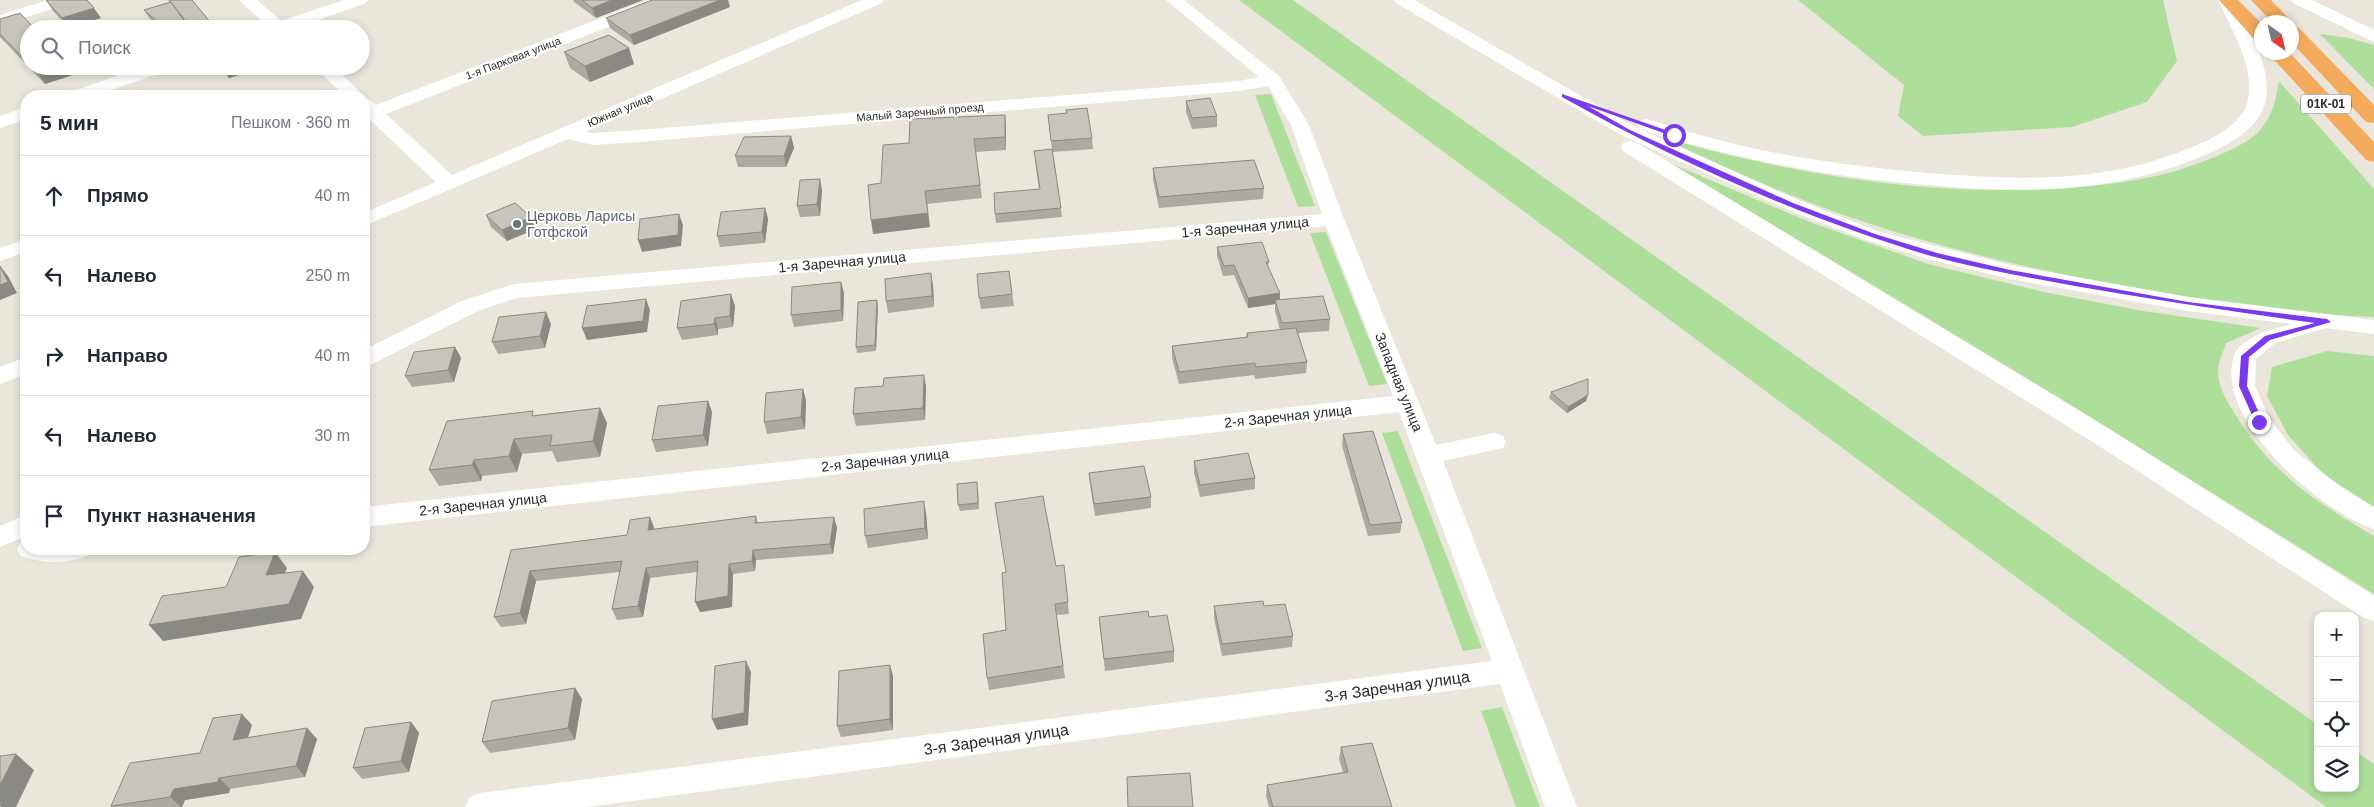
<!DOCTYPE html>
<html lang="ru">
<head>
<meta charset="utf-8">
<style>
	:root { --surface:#fff; --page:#f6f6f7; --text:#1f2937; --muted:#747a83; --line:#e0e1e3 }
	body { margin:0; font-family:Arial,sans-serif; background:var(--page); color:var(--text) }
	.controls { position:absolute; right:15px; bottom:15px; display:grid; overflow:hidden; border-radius:10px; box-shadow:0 2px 8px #0003 }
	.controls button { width:45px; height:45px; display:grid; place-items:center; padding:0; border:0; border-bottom:1px solid var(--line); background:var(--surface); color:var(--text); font:25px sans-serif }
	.compass { position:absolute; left:2254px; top:15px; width:45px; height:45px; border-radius:50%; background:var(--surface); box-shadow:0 2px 8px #0003; rotate:146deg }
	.stop { position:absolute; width:15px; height:15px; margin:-11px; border:4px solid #7c3aed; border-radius:50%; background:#fff }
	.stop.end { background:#7c3aed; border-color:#fff; box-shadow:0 1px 5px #0008 }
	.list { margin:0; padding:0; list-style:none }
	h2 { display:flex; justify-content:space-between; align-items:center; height:65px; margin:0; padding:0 20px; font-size:21px }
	h2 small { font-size:16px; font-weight:400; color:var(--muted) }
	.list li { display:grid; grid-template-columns:32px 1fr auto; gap:15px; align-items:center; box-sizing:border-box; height:80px; padding:0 20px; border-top:1px solid var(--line) }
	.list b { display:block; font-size:19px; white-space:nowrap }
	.list em { font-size:16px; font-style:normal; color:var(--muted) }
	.icon { flex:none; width:28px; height:28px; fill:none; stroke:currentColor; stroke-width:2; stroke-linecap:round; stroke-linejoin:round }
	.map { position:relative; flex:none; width:2374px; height:807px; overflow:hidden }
	.search { position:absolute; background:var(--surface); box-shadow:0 2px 8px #0003; left:20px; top:20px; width:350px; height:55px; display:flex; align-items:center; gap:12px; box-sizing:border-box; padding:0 18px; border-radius:28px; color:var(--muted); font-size:19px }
	.panel { position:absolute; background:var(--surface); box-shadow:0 2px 8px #0003; left:20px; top:90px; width:350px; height:465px; border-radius:20px }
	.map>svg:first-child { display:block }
</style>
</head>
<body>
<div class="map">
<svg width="2374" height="807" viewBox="0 0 2374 807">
	<rect width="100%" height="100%" fill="#ebe6dc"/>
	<!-- green -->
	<g fill="#addf9b">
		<polygon points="1239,0 1293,0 2318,725 2318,788 2355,788 2355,751 2374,764 2374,807 2326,807"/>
		<polygon points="1798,0 2163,0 2177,61 2147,102 2072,127 1923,136 1898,116 1904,85"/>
		<polygon points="2320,34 2349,38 2374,45 2374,89"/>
		<path d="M2279 81 2374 189V317C2310 315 2246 305 2183 296 2061 277 1940 250 1824 208 1768 187 1715 163 1661 137 1795 175 1937 199 2076 187 2120 184 2164 177 2205 161 2222 154 2250 143 2261 129 2273 114 2276 99 2279 81Z"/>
		<polygon points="1271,94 1315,206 1298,207 1255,95"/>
		<path d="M1672 164 1810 222 1928 264 2044 292 2143 311 2261 328 2226 343C2224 351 2217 364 2218 372 2218 388 2229 405 2237 417 2273 475 2317 502 2374 536V594L2063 400Z"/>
		<polygon points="1326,232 1387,384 1369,386 1310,233"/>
		<polygon points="2327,351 2374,356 2374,507 2323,474 2288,435 2267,396 2272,367"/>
		<polygon points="1398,431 1482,648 1463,651 1382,433"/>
		<polygon points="1502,707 1540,807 1516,807 1481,711"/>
	</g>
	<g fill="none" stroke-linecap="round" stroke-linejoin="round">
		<!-- minor -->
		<g fill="#fff" fill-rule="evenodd">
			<polygon points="48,0 73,0 71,3 0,25 0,15"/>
			<polygon points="239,0 257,0 281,21 344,0 368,0 366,3 292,29 267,29 268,27"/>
			<polygon points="648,0 671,0 669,3 386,114 452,175 862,0 884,0 882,3 585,132 593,133 639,130 1239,81 1259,77 1166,0 1184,0 1279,76 1309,125 1344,219 1436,445 1494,433 1503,436 1506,442 1503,448 1443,461 1577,807 1545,807 1500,684 587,807 465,807 470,797 481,793 1492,661 1399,412 364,527 364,507 1393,396 1326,226 516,298 478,311 372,364 364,367 364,350 462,301 514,284 1322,214 1291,125 1268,86 1239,91 639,142 593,145 568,139 364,226 364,213 436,182 370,120 364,121 364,99 370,100 376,105"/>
			<path d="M1394 0H1414L1635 127 1798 200 1880 232 2010 265 2188 297 2374 320V334L2326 328 2275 343 2256 359 2255 386 2269 418 2294 450 2342 488 2374 507V529C2321 512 2213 419 2234 356 2240 337 2276 328 2292 324L2188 311 2010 279 1928 259 1866 240 1784 208 1621 135 1396 3Z"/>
			<path d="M2218 0H2234C2248 29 2271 64 2266 98 2262 128 2226 147 2200 157 2106 195 2025 193 1927 185 1829 177 1733 159 1639 129L1637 125 1639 121 1646 119C1672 126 1697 135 1722 141 1790 158 1859 167 1928 173 2018 180 2099 184 2185 150 2208 141 2242 127 2248 100 2255 66 2231 29 2218 0Z"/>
			<polygon points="2291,0 2312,0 2374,30 2374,42 2293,3"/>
			<polygon points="146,66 173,66 170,70 93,96 67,96 70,92"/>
			<polygon points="313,66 333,66 364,96 345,96"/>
			<polygon points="26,107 26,119 0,128 0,116"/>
			<polygon points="1630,141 1637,143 2114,432 2374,596 2374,621 2364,618 2096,444 1623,151 1621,147 1623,143"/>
			<polygon points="26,239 26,252 0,261 0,248"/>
			<polygon points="26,357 26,374 0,384 0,367"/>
			<polygon points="26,515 26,536 0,547 0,526"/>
			<path d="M26 540V549H91L87 556C62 564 45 564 21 556L17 549 21 542Z"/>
		</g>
		<!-- highway -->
		<g fill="#f5ab5d" fill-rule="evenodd">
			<polygon points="2219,0 2238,0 2262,24 2262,42 2255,40"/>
			<polygon points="2251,0 2271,0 2292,22 2272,22"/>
			<polygon points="2292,26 2299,28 2374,105 2374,123 2366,122 2292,43"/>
			<polygon points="2267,52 2289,52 2374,142 2374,162 2366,160"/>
		</g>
	</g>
	<!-- wall -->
	<g fill="#aba9a1">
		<polygon points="46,0 101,18 69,28 53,11"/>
		<polygon points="168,0 192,0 216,29 190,29 184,21 190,29 161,29 150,19 144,10 170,2"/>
		<polygon points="573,0 643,0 596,18 574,2"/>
		<polygon points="652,0 728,0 730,7 634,45 610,28 606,18"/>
		<polygon points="0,19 29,29 29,66 71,66 76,74 45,84 0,37"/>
		<polygon points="564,52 634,64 590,82 570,68"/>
		<polygon points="220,66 246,66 248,72 229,78"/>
		<polygon points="1186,101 1217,116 1217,127 1192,129 1186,112"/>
		<polygon points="1066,110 1092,138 1093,149 1053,152 1062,217 996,223 995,214 1039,189 1034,151 1052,149 1048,115 1066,113"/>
		<polygon points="1005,115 1006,128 1006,150 976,152 982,198 927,204 930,227 873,234 881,183 909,143"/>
		<polygon points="791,136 794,148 786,167 738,167 735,156"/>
		<polygon points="1153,168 1264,188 1263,199 1159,208 1153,180"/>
		<polygon points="822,190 820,216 800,217 797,206"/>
		<polygon points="765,208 768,219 765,243 720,247 717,236"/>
		<polygon points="486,215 536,229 507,241 491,227"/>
		<polygon points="1217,247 1269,262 1268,266 1280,299 1330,319 1329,331 1298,333 1307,362 1306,373 1255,379 1254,375 1179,384 1172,358 1172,346 1246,337 1247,333 1280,330 1275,311 1275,304 1248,308 1234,275 1223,276 1217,256"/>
		<polygon points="1009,271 1014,306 981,309 979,298"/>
		<polygon points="841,282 844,293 843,321 794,327 791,315"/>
		<polygon points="933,285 934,307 888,313 886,301"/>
		<polygon points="735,306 733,327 718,329 718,335 682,340 677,328"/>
		<polygon points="878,306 876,351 857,353 856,347"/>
		<polygon points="551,324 545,348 498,354 492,342"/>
		<polygon points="455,347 461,358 454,382 412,387 405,376"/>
		<polygon points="883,386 926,386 925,420 856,426 853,414"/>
		<polygon points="803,389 806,401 805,429 767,434 764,422"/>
		<polygon points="1551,392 1586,401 1567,413 1549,398"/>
		<polygon points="708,401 712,412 708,446 656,452 652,440"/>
		<polygon points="600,408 607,423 600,457 557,462 552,451 522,454 517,472 482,476 481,481 439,486 429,470 535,415"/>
		<polygon points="1343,434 1402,522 1400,533 1368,536 1342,446"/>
		<polygon points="1194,461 1255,478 1255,489 1200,497 1194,473"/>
		<polygon points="1089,473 1151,497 1151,508 1095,516 1090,485"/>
		<polygon points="978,488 979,509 960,511 958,505"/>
		<polygon points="926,513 928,539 868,548 865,536"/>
		<polygon points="756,516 758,523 837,528 833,554 756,560 755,571 733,574 732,607 700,612 697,572 650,578 643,617 617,620 612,609 620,572 536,581 526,624 501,627 494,617 511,550 627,535 654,527 654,529"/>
		<polygon points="1064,565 1069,614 1056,615 1065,678 989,690 987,678 1006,630 1006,572"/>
		<polygon points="1214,606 1264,606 1293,636 1292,647 1222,656 1214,618"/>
		<polygon points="1099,617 1149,617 1174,651 1174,662 1105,671"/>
		<polygon points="893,676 893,730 841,737 837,726"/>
		<polygon points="575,688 582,699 575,740 490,753 482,742"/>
		<polygon points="411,722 419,733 409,772 362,779 353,768"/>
		<polygon points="252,725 248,738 307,728 317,739 305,777 230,789 229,793 185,800 182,807 112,807 111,806 200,753"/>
		<polygon points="1341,747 1392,807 1269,807 1266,796 1267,785 1343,772 1339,759"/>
	</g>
	<!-- shaded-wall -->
	<g fill="#8b8983">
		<polygon points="612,0 643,0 596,18 592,8"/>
		<polygon points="720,0 728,0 730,7 634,45 630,35"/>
		<polygon points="94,8 101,18 69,28 62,18"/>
		<polygon points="629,48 634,64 590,82 585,66"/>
		<polygon points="59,66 71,66 76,74 45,84 38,73"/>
		<polygon points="232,66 246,66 248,72 229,78 224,69"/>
		<polygon points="1005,115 1006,128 1006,150 1005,137"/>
		<polygon points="791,136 794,148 786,167 784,156"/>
		<polygon points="820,179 822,190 820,216 817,204"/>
		<polygon points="925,191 930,227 873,234 871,220"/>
		<polygon points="765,208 768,219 765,243 762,232"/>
		<polygon points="679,214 683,225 681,246 642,252 638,240"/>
		<polygon points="531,217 536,229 507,241 502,230"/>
		<polygon points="0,266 8,276 17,293 0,300"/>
		<polygon points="931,273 933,285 934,307 932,296"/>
		<polygon points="841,282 844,293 843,321 841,310"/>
		<polygon points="1280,293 1280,303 1275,300 1275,304 1248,308 1248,298"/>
		<polygon points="731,294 735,306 733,327 730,316"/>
		<polygon points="646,299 650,310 647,332 587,340 582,328"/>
		<polygon points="877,300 878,306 876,351 875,345"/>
		<polygon points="546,312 551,324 545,348 540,336"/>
		<polygon points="715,318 718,329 718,335 714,324"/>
		<polygon points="455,347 461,358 454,382 448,370"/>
		<polygon points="924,375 926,386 925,420 923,408"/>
		<polygon points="803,389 806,401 805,429 801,417"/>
		<polygon points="1588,395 1586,401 1567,413 1568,407"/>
		<polygon points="708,401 712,412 708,446 703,435"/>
		<polygon points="600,408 607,423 600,457 593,441"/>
		<polygon points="514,439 522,454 517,472 509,456"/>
		<polygon points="474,460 482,476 481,481 472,465"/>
		<polygon points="924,501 926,513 928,539 925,528"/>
		<polygon points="650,517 654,527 652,540 648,530"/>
		<polygon points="834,517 837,528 833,554 830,544"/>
		<polygon points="753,550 756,560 755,571 752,561"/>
		<polygon points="275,552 287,568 278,591 266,575"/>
		<polygon points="729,564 733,574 732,607 700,612 695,602"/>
		<polygon points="646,568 650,578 643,617 638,606"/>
		<polygon points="303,571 314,587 301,619 163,641 149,625"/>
		<polygon points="530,571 536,581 526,624 520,613"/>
		<polygon points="746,661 751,672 748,725 717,730 712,719"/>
		<polygon points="890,665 893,676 893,730 890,719"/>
		<polygon points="575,688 582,699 575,740 568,728"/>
		<polygon points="242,714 252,725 243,751 233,740"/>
		<polygon points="411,722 419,733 409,772 401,761"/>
		<polygon points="307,728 317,739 305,777 296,766"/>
		<polygon points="16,754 34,770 16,807 2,807 0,806 0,785"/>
		<polygon points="219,778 230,789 229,793 185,800 182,807 181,807 170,797 174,789"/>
	</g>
	<!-- building -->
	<g fill="#c7c4bb" stroke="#8b8983">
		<polygon points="46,0 87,0 94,8 62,18"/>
		<polygon points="169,0 192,0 216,29 192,29"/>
		<polygon points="582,0 612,0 592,8"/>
		<polygon points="652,0 720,0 630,35 606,18"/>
		<polygon points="171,2 190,29 166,29 144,10"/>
		<polygon points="20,13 35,29 29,29 29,64 0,34 0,19"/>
		<polygon points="609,35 629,48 585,66 564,52"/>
		<polygon points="31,66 59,66 38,73"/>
		<polygon points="222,66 232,66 224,69"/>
		<polygon points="1210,98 1217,116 1192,118 1186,101"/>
		<polygon points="1087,108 1092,138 1051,141 1048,115 1067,113 1066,110"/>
		<polygon points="1005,115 1005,137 974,139 980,185 925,191 928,213 871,220 868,185 881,183 883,145 909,143 910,119"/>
		<polygon points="791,136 784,156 735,156 744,137"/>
		<polygon points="1052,149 1061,208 995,214 994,193 1040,189 1034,151"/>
		<polygon points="1254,160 1264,188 1159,197 1153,168"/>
		<polygon points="820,179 817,204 797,206 800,180"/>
		<polygon points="515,203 531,217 502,230 486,215"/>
		<polygon points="765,208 762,232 717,236 721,212"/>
		<polygon points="679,214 678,235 638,240 640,219"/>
		<polygon points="1262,242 1269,262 1266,262 1280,293 1248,298 1234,265 1224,266 1217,247"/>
		<polygon points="0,266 8,282 0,285"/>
		<polygon points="1009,271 1012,294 979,298 977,274"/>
		<polygon points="931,273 932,296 886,301 885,279"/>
		<polygon points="841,282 841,310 791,315 792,287"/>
		<polygon points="731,294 730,316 715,318 714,324 677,328 681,301"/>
		<polygon points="1323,296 1330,319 1282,323 1275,300"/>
		<polygon points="646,299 643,321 582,328 587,306"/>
		<polygon points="877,300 875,345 856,347 858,302"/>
		<polygon points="546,312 540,336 492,342 499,317"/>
		<polygon points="1296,328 1307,362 1256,367 1255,363 1179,372 1172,346 1248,337 1247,333"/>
		<polygon points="455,347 448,370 405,376 414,352"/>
		<polygon points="924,375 923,408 853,414 855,388 883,386 884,378"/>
		<polygon points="1588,379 1588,395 1568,407 1551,392"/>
		<polygon points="803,389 801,417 764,422 766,393"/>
		<polygon points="708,401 703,435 652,440 658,406"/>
		<polygon points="600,408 593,441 550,446 552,435 514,439 509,456 474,460 472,465 429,470 447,421 533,411 532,416"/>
		<polygon points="1373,431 1402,522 1370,525 1343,434"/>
		<polygon points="1248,453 1255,478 1200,485 1194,461"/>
		<polygon points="1144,466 1151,497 1094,504 1089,473"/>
		<polygon points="977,482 978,503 958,505 957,484"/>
		<polygon points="1043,496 1056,566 1064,565 1068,602 1055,604 1063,666 987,678 983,634 1006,630 1002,573 1006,572 995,503"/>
		<polygon points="924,501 925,528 865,536 864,509"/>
		<polygon points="756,516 755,523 834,517 830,544 753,550 752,561 729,564 728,596 695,602 698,561 646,568 638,606 612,609 622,561 530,571 520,613 494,617 511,550 627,535 630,520 650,517 648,530"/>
		<polygon points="275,552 266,575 303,571 289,604 149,625 162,596 226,587 239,557"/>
		<polygon points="1263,601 1264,606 1285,604 1293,636 1222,644 1214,606"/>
		<polygon points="1148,611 1149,617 1167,615 1174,651 1104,659 1099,617"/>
		<polygon points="746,661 744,713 712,719 715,666"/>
		<polygon points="890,665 890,719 837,726 839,671"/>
		<polygon points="575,688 568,728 482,742 492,701"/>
		<polygon points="242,714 233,740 307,728 296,766 219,778 218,782 174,789 170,797 111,806 130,763 200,753 213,718"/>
		<polygon points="411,722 401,761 353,768 365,728"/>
		<polygon points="1372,743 1392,807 1273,807 1267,785 1348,772 1341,747"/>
		<polygon points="16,754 0,785 0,756"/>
		<polygon points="1190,773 1193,807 1128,807 1127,777"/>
	</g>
	<!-- route -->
	<path fill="#7c3aed" d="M1562 94 1677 134V136H1672L1588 106 1630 130 1793 203 1875 234 1937 253 2010 270 2188 302 2327 319 2331 322 2270 340 2249 357 2247 386 2263 422 2256 424 2239 386 2241 356 2265 336 2315 323C2235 312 2155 300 2075 286 2027 277 1978 269 1931 256 1805 219 1676 161 1562 97Z"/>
	<!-- markers -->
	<circle fill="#6b7280" stroke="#fff" stroke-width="2" cx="517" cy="224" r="5"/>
	<g text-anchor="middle" stroke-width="4" stroke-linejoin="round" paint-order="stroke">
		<!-- far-street labels -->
		<g font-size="11" fill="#2a2a2a" stroke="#fff">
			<text transform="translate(513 58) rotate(-21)" y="4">1-я Парковая улица</text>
			<text transform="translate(620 110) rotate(-23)" y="4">Южная улица</text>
			<text transform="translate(920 112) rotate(-5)" y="4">Малый Заречный проезд</text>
		</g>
		<!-- shield labels -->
		<rect fill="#fff" stroke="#6a6a6a" stroke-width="1" x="2301" y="94.5" width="50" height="19" rx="4"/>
		<g font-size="12" font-weight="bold" fill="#2a2a2a">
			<text x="2326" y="108">01К-01</text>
		</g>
		<!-- worship labels -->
		<g font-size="14" fill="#5b616d" stroke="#fff" text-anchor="start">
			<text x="527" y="221">Церковь Ларисы<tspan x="527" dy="16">Готфской</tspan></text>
		</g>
		<!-- street labels -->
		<g font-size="14" fill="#2a2a2a" stroke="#fff">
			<text transform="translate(1245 227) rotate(-5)" y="5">1-я Заречная улица</text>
			<text transform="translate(842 262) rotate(-5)" y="5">1-я Заречная улица</text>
			<text transform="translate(1399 382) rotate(68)" y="5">Западная улица</text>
			<text transform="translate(1288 416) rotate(-6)" y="5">2-я Заречная улица</text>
			<text transform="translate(885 460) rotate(-6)" y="5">2-я Заречная улица</text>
			<text transform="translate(483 504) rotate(-6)" y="5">2-я Заречная улица</text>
		</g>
		<!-- near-street labels -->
		<g font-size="16" fill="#2a2a2a" stroke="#fff">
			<text transform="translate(1397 686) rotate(-8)" y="6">3-я Заречная улица</text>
			<text transform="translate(996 739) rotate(-8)" y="6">3-я Заречная улица</text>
		</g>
	</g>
</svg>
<div class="controls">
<button>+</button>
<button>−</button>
<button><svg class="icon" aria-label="locate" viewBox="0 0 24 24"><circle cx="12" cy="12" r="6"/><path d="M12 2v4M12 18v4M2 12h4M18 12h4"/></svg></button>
<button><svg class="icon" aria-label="layers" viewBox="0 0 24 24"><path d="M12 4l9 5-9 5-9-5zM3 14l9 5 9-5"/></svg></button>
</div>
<svg class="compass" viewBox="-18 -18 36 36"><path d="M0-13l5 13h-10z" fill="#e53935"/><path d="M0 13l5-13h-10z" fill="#747a83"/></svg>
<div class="stop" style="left:1674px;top:135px"></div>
<div class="stop end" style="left:2259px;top:422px"></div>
<div class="search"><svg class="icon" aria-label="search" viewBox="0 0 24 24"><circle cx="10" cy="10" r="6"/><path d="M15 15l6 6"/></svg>Поиск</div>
<section class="panel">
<h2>5 мин<small>Пешком · 360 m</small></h2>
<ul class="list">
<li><svg class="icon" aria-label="ahead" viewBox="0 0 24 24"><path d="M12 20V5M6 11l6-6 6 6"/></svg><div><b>Прямо</b></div><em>40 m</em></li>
<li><svg class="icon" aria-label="left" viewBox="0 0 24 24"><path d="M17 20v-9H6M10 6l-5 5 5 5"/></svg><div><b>Налево</b></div><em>250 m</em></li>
<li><svg class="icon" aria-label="right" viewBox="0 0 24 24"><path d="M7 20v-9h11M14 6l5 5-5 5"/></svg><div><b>Направо</b></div><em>40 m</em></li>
<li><svg class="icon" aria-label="left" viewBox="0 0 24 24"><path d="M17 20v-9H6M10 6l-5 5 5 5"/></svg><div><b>Налево</b></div><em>30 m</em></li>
<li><svg class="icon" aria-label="arrive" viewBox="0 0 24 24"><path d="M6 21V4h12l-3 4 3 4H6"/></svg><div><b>Пункт назначения</b></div></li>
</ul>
</section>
</div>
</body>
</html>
